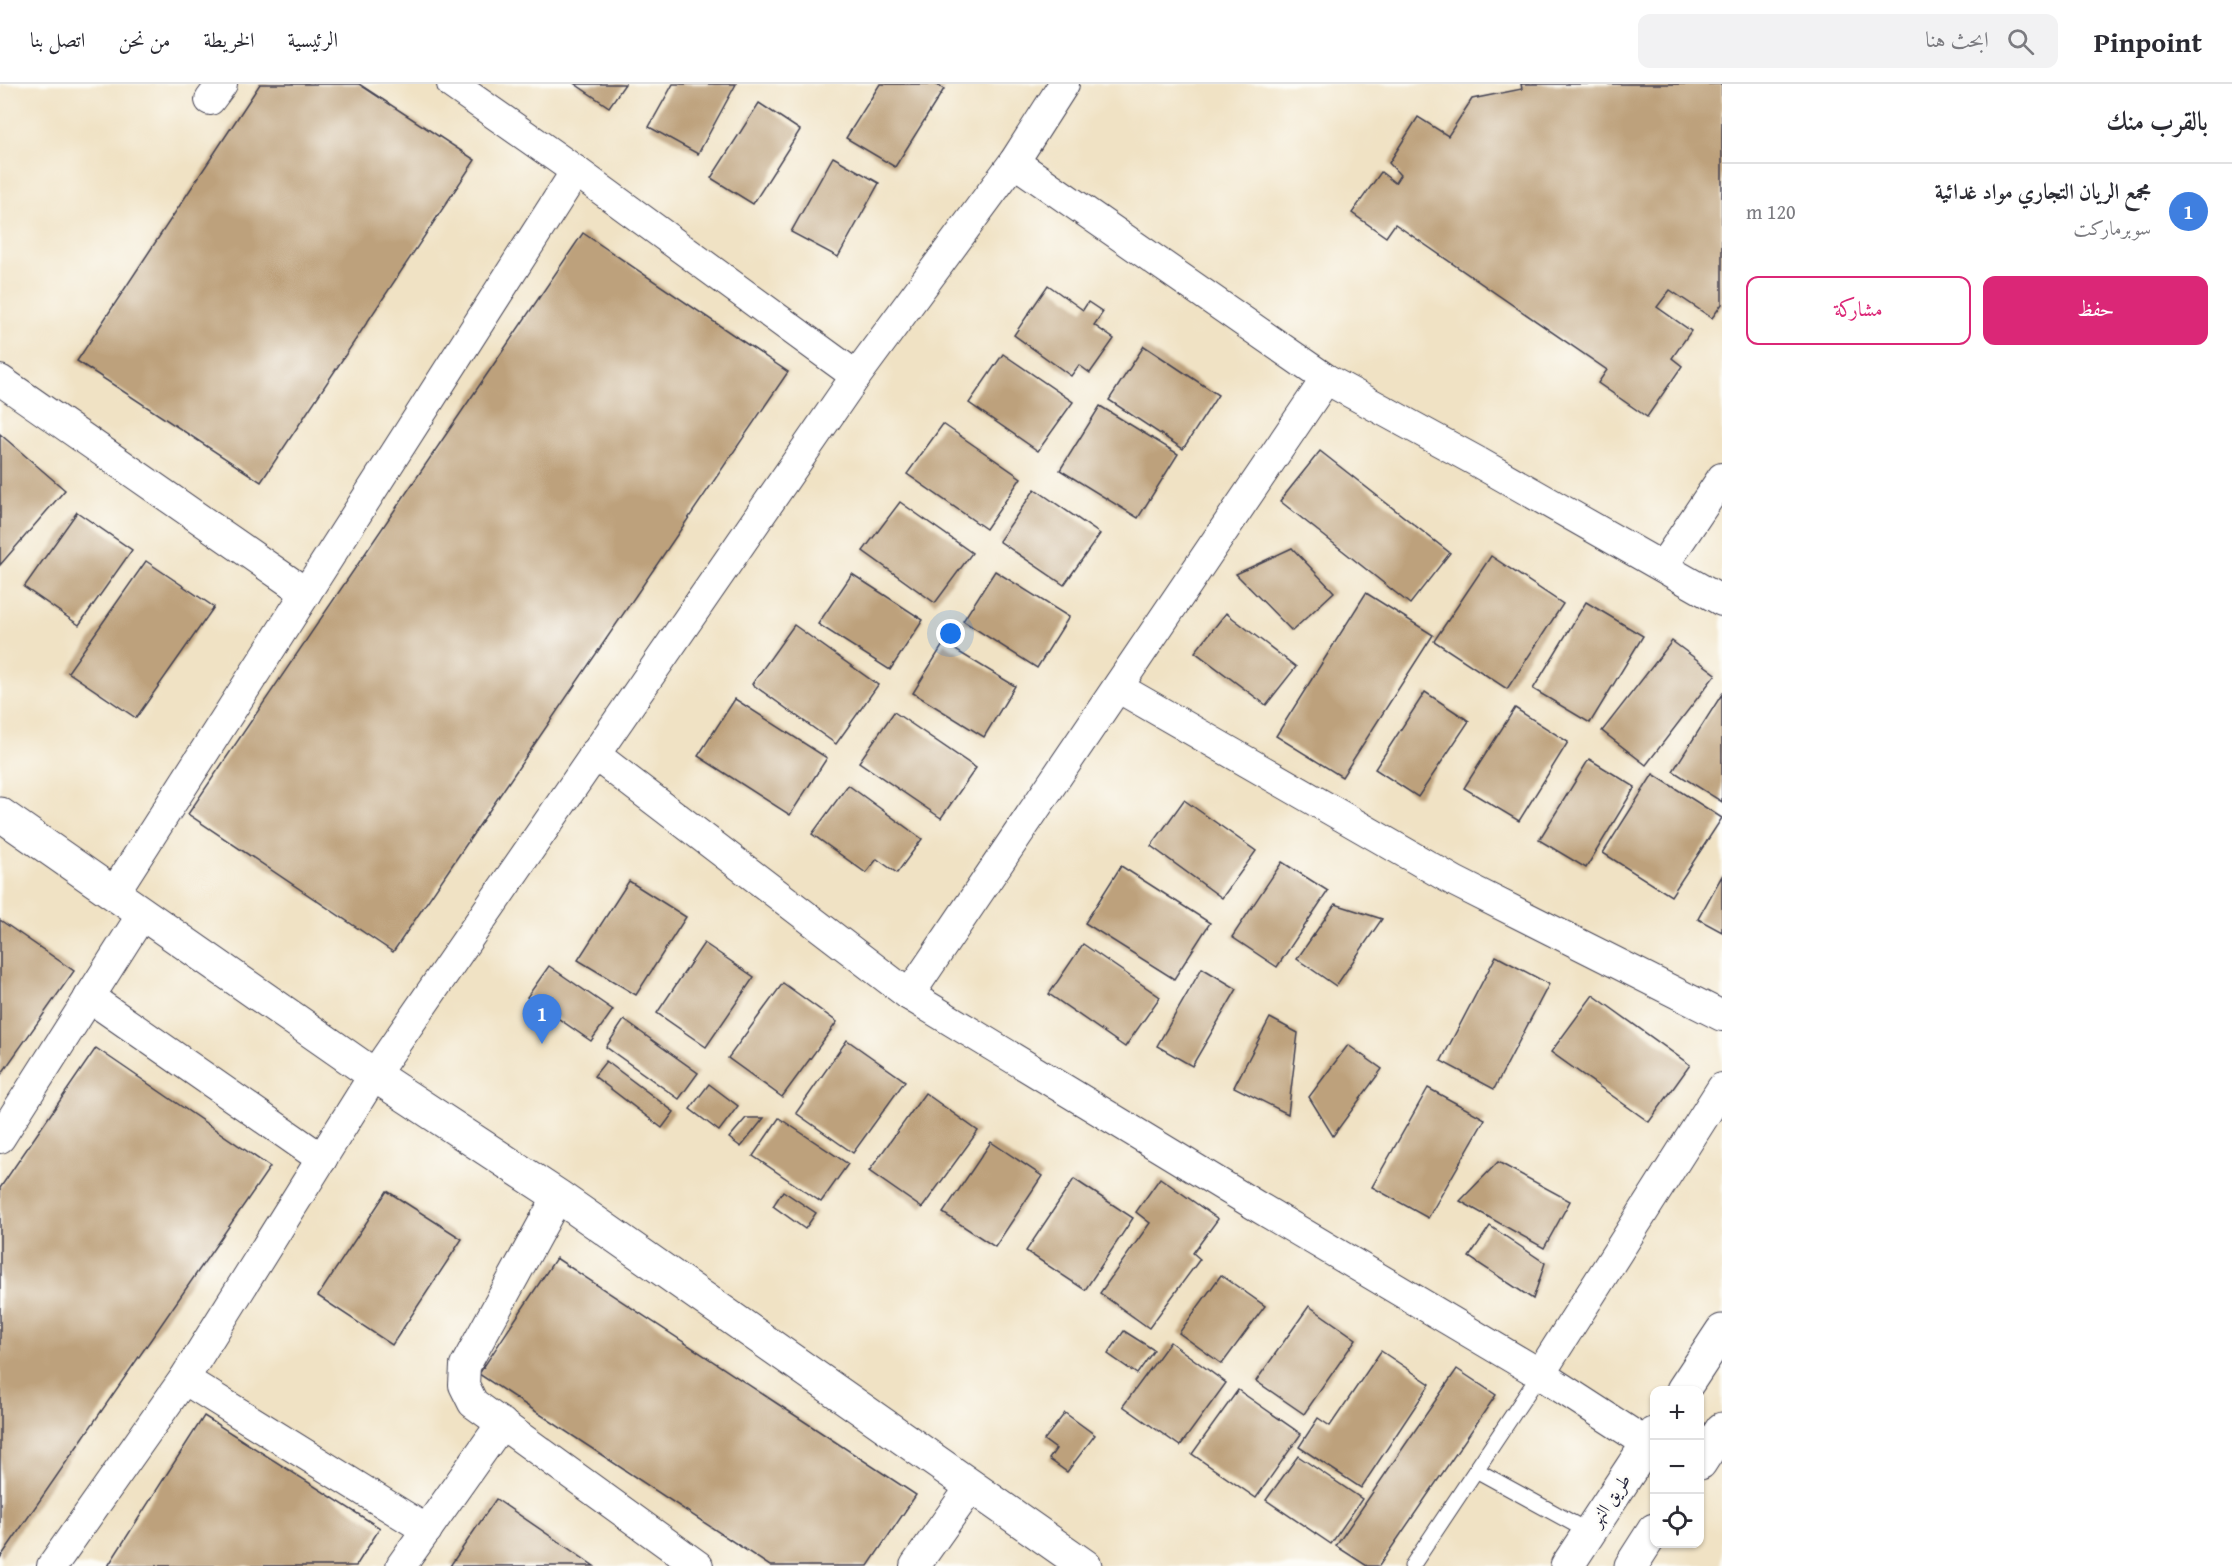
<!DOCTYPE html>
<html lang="ar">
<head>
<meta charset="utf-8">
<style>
	:root { --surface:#fff; --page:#f2f2f3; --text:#2b2b33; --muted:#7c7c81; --line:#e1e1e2; --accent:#db2777 }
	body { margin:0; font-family:"Gentium Book Plus",Amiri,serif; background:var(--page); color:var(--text); direction:rtl }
	.controls { position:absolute; right:18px; bottom:18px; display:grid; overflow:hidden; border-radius:12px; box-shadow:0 2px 4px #0004 }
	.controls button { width:54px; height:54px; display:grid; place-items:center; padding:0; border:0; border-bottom:2px solid var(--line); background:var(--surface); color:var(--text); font:30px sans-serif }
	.you { position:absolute; left:951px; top:550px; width:21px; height:21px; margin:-15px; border:4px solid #fff; border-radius:50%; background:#1a73e8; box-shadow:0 0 0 9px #1a73e833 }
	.badge { display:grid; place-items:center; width:39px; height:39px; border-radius:50%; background:var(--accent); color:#fff; font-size:20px; font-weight:700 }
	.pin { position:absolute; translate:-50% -50px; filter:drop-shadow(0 2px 3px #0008) }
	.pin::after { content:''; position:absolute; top:32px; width:21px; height:18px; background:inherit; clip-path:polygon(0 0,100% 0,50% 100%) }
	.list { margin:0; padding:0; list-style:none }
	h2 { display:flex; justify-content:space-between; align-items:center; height:78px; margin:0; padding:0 24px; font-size:26px }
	h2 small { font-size:20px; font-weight:400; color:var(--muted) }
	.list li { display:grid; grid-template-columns:39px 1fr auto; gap:18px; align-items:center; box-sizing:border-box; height:96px; padding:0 24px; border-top:2px solid var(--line) }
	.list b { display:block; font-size:22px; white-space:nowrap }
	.list p { margin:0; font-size:20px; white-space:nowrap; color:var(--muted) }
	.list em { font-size:20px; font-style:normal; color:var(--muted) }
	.actions { display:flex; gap:12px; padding:18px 24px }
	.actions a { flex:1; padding:14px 0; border:2px solid var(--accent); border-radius:12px; text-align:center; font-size:21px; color:var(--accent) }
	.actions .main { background:var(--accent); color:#fff }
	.icon { flex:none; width:33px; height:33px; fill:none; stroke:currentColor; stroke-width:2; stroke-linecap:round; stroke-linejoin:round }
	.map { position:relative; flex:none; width:1722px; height:1482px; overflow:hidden; direction:ltr }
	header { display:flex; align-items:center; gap:36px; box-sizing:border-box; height:84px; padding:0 30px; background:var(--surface); border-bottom:2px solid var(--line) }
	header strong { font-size:28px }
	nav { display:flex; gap:33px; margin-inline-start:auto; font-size:21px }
	.search { width:420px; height:54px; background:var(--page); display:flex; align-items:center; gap:15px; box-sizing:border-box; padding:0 21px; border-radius:12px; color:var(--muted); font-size:22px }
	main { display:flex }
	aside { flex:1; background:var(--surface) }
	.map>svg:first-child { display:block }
</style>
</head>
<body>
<header>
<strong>Pinpoint</strong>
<div class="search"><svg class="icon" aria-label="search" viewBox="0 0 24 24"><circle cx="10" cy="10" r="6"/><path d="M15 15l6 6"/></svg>ابحث هنا</div>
<nav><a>الرئيسية</a><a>الخريطة</a><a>من نحن</a><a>اتصل بنا</a></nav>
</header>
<main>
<aside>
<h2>بالقرب منك<small></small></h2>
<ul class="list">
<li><span class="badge" style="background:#3f7fe0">1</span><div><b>مجمع الريان التجاري مواد غدائية</b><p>سوبرماركت</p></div><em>120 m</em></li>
</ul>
<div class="actions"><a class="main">حفظ</a><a>مشاركة</a></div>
</aside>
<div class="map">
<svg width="1722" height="1482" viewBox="0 0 1722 1482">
	<rect width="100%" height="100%" fill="#fdfcf7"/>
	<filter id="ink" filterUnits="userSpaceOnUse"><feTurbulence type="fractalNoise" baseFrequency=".0167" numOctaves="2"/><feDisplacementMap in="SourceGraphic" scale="12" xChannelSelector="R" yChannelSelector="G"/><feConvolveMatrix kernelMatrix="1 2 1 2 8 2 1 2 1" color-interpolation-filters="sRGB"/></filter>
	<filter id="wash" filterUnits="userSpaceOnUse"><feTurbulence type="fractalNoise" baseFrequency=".008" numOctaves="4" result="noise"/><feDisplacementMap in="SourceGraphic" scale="24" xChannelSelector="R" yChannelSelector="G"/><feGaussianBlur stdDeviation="1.35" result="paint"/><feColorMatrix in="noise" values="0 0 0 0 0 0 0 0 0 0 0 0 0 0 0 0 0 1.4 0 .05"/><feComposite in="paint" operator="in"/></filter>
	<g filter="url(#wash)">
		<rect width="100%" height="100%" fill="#f0e2c4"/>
		<g id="blocks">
			<!-- building -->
			<g fill="#bda17c">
				<polygon points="260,0 359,0 475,76 261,398 77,277"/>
				<polygon points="575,0 625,0 609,23"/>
				<polygon points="673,0 736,0 698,70 649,43"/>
				<polygon points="880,0 935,0 944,5 895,83 846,54"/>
				<polygon points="1521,0 1722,0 1722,220 1712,234 1670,206 1657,223 1691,247 1672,274 1682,282 1647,333 1598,299 1607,286 1395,140 1386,153 1352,129 1381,88 1395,99 1400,91 1389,79 1418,33 1448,52 1472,15 1522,5"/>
				<polygon points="759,19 800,46 753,120 711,94"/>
				<polygon points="833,73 879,99 838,173 791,148"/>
				<polygon points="583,149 788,288 393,868 188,730"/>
				<polygon points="1048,201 1083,226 1088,218 1103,228 1094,241 1114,255 1090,289 1079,281 1071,292 1014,251"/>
				<polygon points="1144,262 1218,311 1183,365 1109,316"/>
				<polygon points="1003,270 1073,318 1038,367 969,319"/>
				<polygon points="1100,322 1178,370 1138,434 1060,386"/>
				<polygon points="943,340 1021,394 986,445 907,390"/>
				<polygon points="0,350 65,406 0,481"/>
				<polygon points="1320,367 1450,469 1410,520 1280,417"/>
				<polygon points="1035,405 1100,450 1064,501 999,457"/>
				<polygon points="900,418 972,469 935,519 863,467"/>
				<polygon points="77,428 132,466 79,541 24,503"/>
				<polygon points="1292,464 1334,508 1292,547 1236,490"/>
				<polygon points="1491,472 1563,520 1507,605 1434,557"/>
				<polygon points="146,477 214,523 136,634 68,588"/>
				<polygon points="995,487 1069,533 1037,584 963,537"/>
				<polygon points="852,490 923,536 890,586 818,540"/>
				<polygon points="1366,509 1433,551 1342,693 1276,652"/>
				<polygon points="1586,518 1643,552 1590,639 1533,605"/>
				<polygon points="1226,529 1296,583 1266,621 1195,568"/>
				<polygon points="794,541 878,601 836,660 752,600"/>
				<polygon points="1672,557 1716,590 1646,681 1602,647"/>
				<polygon points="944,559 1015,602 984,653 913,609"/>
				<polygon points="1425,608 1469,637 1418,713 1375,685"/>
				<polygon points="1722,610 1722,718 1673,687"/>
				<polygon points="735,615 827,674 790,731 698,672"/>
				<polygon points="1515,624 1568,658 1519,737 1464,704"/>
				<polygon points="894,628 976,684 941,734 859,678"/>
				<polygon points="1589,675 1635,703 1586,784 1539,756"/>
				<polygon points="1653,690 1722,734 1671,812 1603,769"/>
				<polygon points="848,701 922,755 897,789 877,775 866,789 812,750"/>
				<polygon points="1184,716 1256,767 1222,814 1151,762"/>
				<polygon points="1282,778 1328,807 1277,883 1232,853"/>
				<polygon points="1121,782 1210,839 1174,895 1085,839"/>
				<polygon points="1722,792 1722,848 1698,835"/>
				<polygon points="629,797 686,833 636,911 578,876"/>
				<polygon points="1335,820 1382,835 1336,902 1297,875"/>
				<polygon points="0,836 74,887 0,992"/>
				<polygon points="704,859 754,893 706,963 657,929"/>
				<polygon points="1083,860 1160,913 1125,963 1049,910"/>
				<polygon points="1496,872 1549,900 1494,1005 1441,977"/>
				<polygon points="549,882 613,926 591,957 527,913"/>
				<polygon points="1202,884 1237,905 1192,982 1157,962"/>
				<polygon points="783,899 837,938 782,1013 728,974"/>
				<polygon points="1593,911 1690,981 1649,1038 1551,968"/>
				<polygon points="1270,934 1298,949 1288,1030 1234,1003"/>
				<polygon points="624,936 698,989 679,1015 606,963"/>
				<polygon points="847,956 905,997 853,1069 796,1029"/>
				<polygon points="1348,961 1382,985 1333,1052 1309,1013"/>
				<polygon points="96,964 270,1083 0,1474 0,1104"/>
				<polygon points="606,977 674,1028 662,1044 594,992"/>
				<polygon points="709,1000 738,1022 719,1047 690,1025"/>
				<polygon points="1428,1004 1485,1035 1428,1134 1372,1103"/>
				<polygon points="925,1009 978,1047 922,1124 869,1087"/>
				<polygon points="746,1034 764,1034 741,1063 729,1054"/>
				<polygon points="779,1034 848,1080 821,1118 753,1072"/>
				<polygon points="991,1058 1042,1092 995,1163 943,1129"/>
				<polygon points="1498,1078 1570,1117 1544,1164 1460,1117"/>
				<polygon points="1160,1094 1218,1135 1193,1169 1200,1175 1149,1244 1100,1209 1150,1139 1136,1128"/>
				<polygon points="1074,1095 1133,1134 1085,1206 1026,1167"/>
				<polygon points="387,1107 462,1155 392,1261 318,1212"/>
				<polygon points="783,1107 816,1129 805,1145 773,1122"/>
				<polygon points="1490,1142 1545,1179 1533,1215 1469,1173"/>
				<polygon points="556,1174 916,1411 868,1482 770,1482 479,1290"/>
				<polygon points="1221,1191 1265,1222 1222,1280 1179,1249"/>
				<polygon points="1309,1222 1356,1255 1304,1330 1256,1297"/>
				<polygon points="1124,1247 1154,1266 1137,1290 1108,1270"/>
				<polygon points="1170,1258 1226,1299 1180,1362 1123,1322"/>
				<polygon points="1381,1267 1430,1300 1361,1404 1299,1363 1318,1334 1330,1342"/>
				<polygon points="1457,1285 1496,1311 1379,1482 1367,1482 1336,1462"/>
				<polygon points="1238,1306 1301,1350 1256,1414 1192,1370"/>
				<polygon points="1065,1329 1095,1351 1067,1388 1049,1375 1056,1365 1044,1356"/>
				<polygon points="204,1332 380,1444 356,1482 108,1482"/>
				<polygon points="1298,1372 1362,1415 1331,1460 1266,1416"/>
				<polygon points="496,1415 594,1482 450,1482"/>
			</g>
		</g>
	</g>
	<g filter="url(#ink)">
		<use href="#blocks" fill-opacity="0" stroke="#413f50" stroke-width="1.5"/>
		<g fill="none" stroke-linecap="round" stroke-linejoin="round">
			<!-- lane casing -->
			<g stroke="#413f50" stroke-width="17">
				<g id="lane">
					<polyline points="1476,1386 1589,1448"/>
					<polyline points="1412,1482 1540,1290"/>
				</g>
			</g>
			<!-- street casing -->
			<g stroke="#413f50" stroke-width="32">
				<g id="street">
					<polyline points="452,0 576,87 856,292"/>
					<polyline points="210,16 222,0"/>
					<polyline points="1014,78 1326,295 1476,377 1722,517"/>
					<polyline points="0,296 306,509"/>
					<polyline points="1663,482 1722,394"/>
					<polyline points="1119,604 1456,798 1722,932"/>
					<polyline points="594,670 909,911 1255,1121 1540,1290 1648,1360"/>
					<polyline points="114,809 576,87"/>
					<polyline points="909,911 1326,295"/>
					<polyline points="89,913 322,1075"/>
					<polyline points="0,1054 143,829"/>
					<polyline points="558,1112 465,1282 464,1301 473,1319 698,1482"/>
					<polyline points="1540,1290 1722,1004"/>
					<polyline points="184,1295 427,1446"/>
					<polyline points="52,1482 184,1295 374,991 856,292 1014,78 1064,0"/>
					<polyline points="401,1482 502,1339"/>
					<polyline points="915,1482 971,1403"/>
				</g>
			</g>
			<!-- secondary casing -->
			<g stroke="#413f50" stroke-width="35">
				<polyline id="secondary" points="0,730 374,991 558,1112 1085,1482"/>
			</g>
			<!-- primary casing -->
			<g stroke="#413f50" stroke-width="35">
				<g id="primary">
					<polyline points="1683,1306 1722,1247"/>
					<polyline points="1700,1379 1722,1345"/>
					<polyline points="1567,1482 1654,1350"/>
					<polyline points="1631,1482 1654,1446"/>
				</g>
			</g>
			<!-- lane -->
			<use href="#lane" stroke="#fff" stroke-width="15"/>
			<!-- street -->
			<use href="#street" stroke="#fff" stroke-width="30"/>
			<!-- secondary -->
			<use href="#secondary" stroke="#fff" stroke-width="33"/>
			<!-- primary -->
			<use href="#primary" stroke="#fff" stroke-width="33"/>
		</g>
	</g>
	<g text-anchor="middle" stroke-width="5" stroke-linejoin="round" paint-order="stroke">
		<!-- street labels -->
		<g font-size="18" fill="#22223b" stroke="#fdfcf7">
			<text transform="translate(1610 1416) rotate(-56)" y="6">طريق النهر</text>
		</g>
	</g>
</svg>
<div class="controls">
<button>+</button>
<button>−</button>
<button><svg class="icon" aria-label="locate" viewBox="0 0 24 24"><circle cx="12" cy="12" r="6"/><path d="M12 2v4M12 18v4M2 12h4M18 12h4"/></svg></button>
</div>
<div class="you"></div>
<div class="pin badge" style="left:542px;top:960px;background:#3f7fe0">1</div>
</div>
</main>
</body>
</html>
